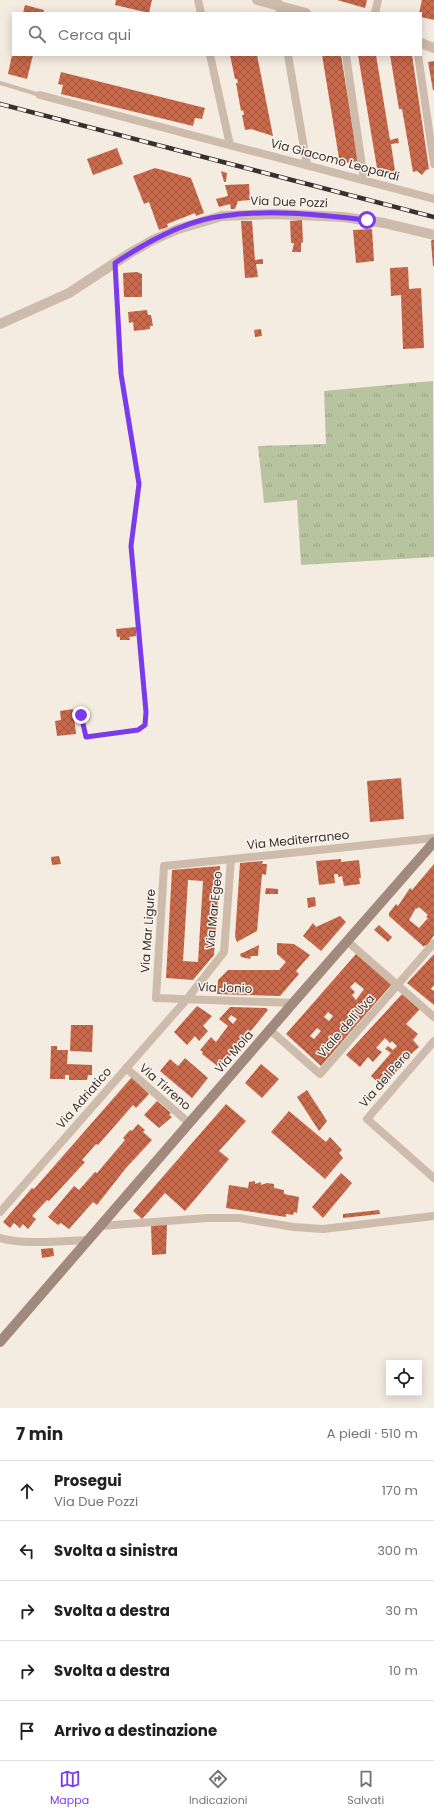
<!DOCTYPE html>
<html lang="it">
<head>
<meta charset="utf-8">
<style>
	:root { --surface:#fff; --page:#f2f2f2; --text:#202124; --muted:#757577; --line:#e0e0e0; --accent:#7c3aed }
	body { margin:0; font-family:Poppins,sans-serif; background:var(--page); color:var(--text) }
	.controls { position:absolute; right:12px; bottom:12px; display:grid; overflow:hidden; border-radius:0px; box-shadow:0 2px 10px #0003 }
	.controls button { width:36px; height:36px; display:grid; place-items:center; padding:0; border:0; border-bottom:1px solid var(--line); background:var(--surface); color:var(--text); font:20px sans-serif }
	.stop { position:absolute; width:12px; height:12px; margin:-9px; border:3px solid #7c3aed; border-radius:50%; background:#fff }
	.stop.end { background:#7c3aed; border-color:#fff; box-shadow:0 1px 4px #0008 }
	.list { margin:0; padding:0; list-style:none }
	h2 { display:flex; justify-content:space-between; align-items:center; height:52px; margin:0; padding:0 16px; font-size:17px }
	h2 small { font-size:13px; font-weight:400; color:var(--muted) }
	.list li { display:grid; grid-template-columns:26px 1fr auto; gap:12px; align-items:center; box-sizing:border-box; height:60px; padding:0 16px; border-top:1px solid var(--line) }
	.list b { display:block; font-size:15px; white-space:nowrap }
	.list p { margin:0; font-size:13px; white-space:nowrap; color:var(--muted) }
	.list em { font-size:13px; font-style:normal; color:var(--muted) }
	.icon { flex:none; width:22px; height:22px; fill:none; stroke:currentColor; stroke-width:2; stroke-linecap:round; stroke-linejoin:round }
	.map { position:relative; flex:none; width:434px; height:1408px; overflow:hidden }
	.search { position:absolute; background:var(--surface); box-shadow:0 2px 10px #0003; left:12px; right:12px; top:12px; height:44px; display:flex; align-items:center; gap:10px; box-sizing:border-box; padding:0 14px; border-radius:0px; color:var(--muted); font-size:15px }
	.sheet { height:352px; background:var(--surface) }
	nav { display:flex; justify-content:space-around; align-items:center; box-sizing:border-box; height:56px; border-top:1px solid var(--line); background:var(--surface); font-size:11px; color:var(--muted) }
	nav a { display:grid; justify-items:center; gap:2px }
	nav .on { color:var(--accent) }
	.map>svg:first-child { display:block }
</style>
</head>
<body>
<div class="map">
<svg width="434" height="1408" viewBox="0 0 434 1408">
	<defs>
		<pattern id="grass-tufts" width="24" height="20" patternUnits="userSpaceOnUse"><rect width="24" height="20" fill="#b8c4a0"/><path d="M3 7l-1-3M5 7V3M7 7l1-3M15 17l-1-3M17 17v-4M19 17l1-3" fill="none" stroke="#97a083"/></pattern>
		<pattern id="building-cross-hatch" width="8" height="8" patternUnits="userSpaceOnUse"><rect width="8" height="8" fill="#c8694b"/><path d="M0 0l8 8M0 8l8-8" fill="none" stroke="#a4573f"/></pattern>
	</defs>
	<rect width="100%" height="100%" fill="#f4ebe1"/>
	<!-- grass -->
	<polygon fill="url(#grass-tufts)" points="433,381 434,557 301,565 297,500 264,503 258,446 326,444 324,391"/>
	<!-- building -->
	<g fill="url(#building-cross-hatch)" fill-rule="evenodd">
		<polygon points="116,0 152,0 149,13 115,5"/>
		<polygon points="337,0 367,0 365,8"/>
		<polygon points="422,0 434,0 434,20 421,17 421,13 419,13"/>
		<polygon points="25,5 44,10 43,13 23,13"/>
		<polygon points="12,55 33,55 27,79 8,74"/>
		<polygon points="230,55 257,55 273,136 251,129 245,130 242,115 244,115 243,110 241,111 236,83 238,83 237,79 235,79"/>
		<polygon points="322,55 341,55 358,161 340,164"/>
		<polygon points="358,55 376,55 390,140 398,138 399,143 391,144 395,171 378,174"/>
		<polygon points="390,55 412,55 429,169 426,170 422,175 417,171 413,172 402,109 399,109"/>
		<polygon points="434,61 434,90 433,90 428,62"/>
		<polygon points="61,72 205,108 202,119 195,118 193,126 61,94 63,85 58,84"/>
		<polygon points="117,148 123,164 93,175 87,159"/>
		<polygon points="155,168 191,178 204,213 196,216 195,213 167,224 168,227 159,230 149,202 144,204 133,176"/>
		<polygon points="221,171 227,173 226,182 224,182"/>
		<polygon points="249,184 250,200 238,201 235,209 231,209 230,204 219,207 216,199 228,196 225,185"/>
		<polygon points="302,220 303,242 301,243 301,252 292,252 294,243 291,243 290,221"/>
		<polygon points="241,221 252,221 255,260 263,259 263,264 256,264 258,277 245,278"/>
		<polygon points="372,229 374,261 356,263 353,230"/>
		<polygon points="432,240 434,240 434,266 433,266 431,241"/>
		<polygon points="408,267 409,289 421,288 424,348 403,349 401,295 391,296 390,268"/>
		<polygon points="137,272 142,274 142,297 124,297 123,273"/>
		<polygon points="147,310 148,315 151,315 153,326 150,326 150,329 134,331 133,322 129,323 128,312"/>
		<polygon points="261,329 262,336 255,337 254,330"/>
		<polygon points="136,627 136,636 129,637 130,640 120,640 120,637 117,637 116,629"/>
		<polygon points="73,709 76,734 57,736 55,721 61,720 60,711"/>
		<polygon points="401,778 404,819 370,822 367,781"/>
		<polygon points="59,856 61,864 52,865 51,857"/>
		<polygon points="341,859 341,862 359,860 361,878 359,878 360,884 344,886 342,876 338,877 338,874 334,874 335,883 319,885 316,861"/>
		<polygon points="263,861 262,864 267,864 266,875 262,874 257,931 237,942 235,937 240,863"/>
		<path d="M434 864V935L427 946 425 945 424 947 389 916V913L396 904 398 906 410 888 412 890ZM419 907 428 915 426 917 428 918 419 928 409 920 416 908 417 909Z"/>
		<path d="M220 866 214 955 193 980 166 978 172 870ZM188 880 203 881 198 962 183 961Z"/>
		<polygon points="266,888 278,889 278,894 265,894"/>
		<polygon points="315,897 316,906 308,908 307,898"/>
		<polygon points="340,916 346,922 321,951 303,936 313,923 316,927"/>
		<polygon points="379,925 392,937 388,942 374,930"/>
		<polygon points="277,943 294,944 310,955 296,971 299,974 280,996 217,994 218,980 228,970 279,970 286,962 277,954"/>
		<polygon points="259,945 258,956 251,956 250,959 241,957 240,954"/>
		<path d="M356 954 392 984 321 1066 286 1034ZM355 982 364 989 356 1000 352 995 355 992 350 987ZM328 1012 333 1016 329 1021 324 1017ZM317 1028 321 1031 314 1039 310 1036Z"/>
		<polygon points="434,954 434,985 431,989 434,991 434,1005 407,983"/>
		<polygon points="402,994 420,1009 406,1024 418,1034 413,1040 419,1047 413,1052 410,1056 411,1057 408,1061 406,1060 383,1087 371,1076 391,1053 385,1049 388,1046 393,1050 397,1046 392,1041 390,1043 385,1038 376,1048 382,1052 373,1062 368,1057 360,1067 346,1055"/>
		<polygon points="197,1006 212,1016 203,1026 208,1031 199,1041 195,1036 187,1045 174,1032"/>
		<path d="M230 1007 266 1008 268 1010 220 1068 202 1054 203 1052 200 1050 211 1037 216 1042 228 1026 219 1019ZM231 1015 237 1019 233 1024 228 1019Z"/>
		<polygon points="71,1025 93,1025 92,1052 70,1051"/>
		<polygon points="51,1046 57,1046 57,1050 68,1050 67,1064 92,1065 92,1075 88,1075 87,1080 69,1080 69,1075 65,1075 65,1079 50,1079"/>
		<polygon points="185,1058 208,1078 192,1098 160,1071 170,1059 178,1066"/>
		<polygon points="261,1064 279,1079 262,1098 245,1083"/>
		<polygon points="132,1077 149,1094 136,1108 133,1105 98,1145 96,1144 82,1160 85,1162 49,1201 47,1200 32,1216 36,1219 28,1229 23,1224 20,1228 14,1223 10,1228 3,1222 32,1188 34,1189"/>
		<polygon points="307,1090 327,1121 319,1131 297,1097"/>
		<polygon points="157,1101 171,1113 169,1115 172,1117 159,1128 144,1115"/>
		<polygon points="226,1104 246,1121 219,1151 229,1159 185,1211 165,1193 142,1219 133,1211"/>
		<polygon points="289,1111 326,1142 330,1137 342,1150 339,1153 343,1158 325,1179 271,1132"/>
		<polygon points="138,1124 145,1130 143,1132 152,1140 126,1168 97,1205 93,1202 69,1229 61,1223 58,1225 48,1217 74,1186 79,1190 95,1172 97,1173 125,1140 123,1138 130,1130 132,1131"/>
		<polygon points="341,1173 352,1183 323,1218 312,1207"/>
		<polygon points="255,1181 255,1184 261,1182 261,1185 267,1183 274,1184 274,1188 284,1190 284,1194 299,1197 297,1213 294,1212 293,1215 286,1214 286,1217 226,1208 229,1185 248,1188 249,1182"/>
		<polygon points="379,1210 380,1214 343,1218 343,1214"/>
		<polygon points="167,1224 166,1254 152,1255 151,1225"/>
		<polygon points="53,1248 54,1256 42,1258 41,1249"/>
	</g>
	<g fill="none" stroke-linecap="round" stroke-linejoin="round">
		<!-- service -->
		<g stroke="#cdbbac" stroke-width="4">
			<polyline points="0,83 40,95"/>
			<polyline points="81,715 86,737 138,730 145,725 146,712 131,546 139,484 121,374 115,264"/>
		</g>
		<!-- minor -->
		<g stroke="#cdbbac" stroke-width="8">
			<polyline points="198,0 201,13"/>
			<polyline points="278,0 280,13"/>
			<polyline points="375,13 378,0"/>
			<polyline points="210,55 230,145"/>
			<polyline points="288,55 307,165"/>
			<polyline points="346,55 364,180"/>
			<polyline points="418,55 434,164"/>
			<polyline points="40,95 434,199"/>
			<polyline points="347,941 434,1017"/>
			<polyline points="293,1003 156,998 164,866 434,838"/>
			<polyline points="270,1030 320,1074 434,943"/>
			<polyline points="434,1041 367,1119 434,1178"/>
			<polyline points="126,1068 189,1123"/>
			<polyline points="0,1212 187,999 224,952 231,859"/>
			<polyline points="100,1226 207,1218 239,1218 294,1227 323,1229 434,1216"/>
			<path d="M0 1238C23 1245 63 1241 88 1240"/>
		</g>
		<!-- tertiary -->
		<g stroke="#cdbbac" stroke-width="10">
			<polyline points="257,0 306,13"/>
			<polyline points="421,43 434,48"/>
			<polyline points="0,324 69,293 130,253 153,240 178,229 222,216 276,214 343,217 384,223 434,235"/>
		</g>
		<!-- secondary -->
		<polyline stroke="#a18a7d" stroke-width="10" points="0,1342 293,1003 434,842"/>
		<!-- rail casing -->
		<g stroke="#3b302b" stroke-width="4.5">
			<polyline id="rail" points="0,104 434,217"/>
		</g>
		<!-- rail -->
		<use href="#rail" stroke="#fbf5ee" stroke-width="3" stroke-dasharray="9" stroke-linecap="butt"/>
	</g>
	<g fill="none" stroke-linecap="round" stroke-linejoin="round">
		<!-- route -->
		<path stroke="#7c3aed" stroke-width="5" d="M81 715 86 737 138 730 145 725 146 712 131 546 139 484 121 374 115 263C145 243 187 220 223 216 270 209 320 215 367 220"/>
	</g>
	<g text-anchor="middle" stroke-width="3" stroke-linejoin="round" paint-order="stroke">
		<!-- street labels -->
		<g font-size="12" fill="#3b302b" stroke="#fbf5ee">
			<text transform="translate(335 160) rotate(15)" y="4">Via Giacomo Leopardi</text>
			<text transform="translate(289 202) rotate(2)" y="4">Via Due Pozzi</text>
			<text transform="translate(298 840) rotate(-6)" y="4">Via Mediterraneo</text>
			<text transform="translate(214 910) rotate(-84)" y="4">Via Mar Egeo</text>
			<text transform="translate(148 931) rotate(-86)" y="4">Via Mar Ligure</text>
			<text transform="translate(225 988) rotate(2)" y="4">Via Jonio</text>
			<text transform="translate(346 1026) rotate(-49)" y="4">Viale dell'Uva</text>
			<text transform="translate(234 1052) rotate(-49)" y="4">Via Mola</text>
			<text transform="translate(385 1079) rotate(-49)" y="4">Via del Pero</text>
			<text transform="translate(165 1087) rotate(41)" y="4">Via Tirreno</text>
			<text transform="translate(84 1098) rotate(-49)" y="4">Via Adriatico</text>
		</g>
	</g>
</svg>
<div class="controls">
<button><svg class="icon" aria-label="locate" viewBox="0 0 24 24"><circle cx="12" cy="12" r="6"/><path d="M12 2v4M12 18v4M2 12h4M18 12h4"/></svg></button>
</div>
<div class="stop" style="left:367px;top:220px"></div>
<div class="stop end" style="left:81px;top:715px"></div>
<div class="search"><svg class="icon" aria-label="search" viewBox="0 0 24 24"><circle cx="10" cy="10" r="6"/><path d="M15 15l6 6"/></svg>Cerca qui</div>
</div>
<section class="sheet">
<h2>7 min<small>A piedi · 510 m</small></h2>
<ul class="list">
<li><svg class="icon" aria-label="ahead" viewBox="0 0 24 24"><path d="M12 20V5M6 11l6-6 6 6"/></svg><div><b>Prosegui</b><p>Via Due Pozzi</p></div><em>170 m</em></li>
<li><svg class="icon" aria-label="left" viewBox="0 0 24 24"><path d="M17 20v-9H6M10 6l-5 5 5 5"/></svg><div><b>Svolta a sinistra</b></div><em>300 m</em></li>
<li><svg class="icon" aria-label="right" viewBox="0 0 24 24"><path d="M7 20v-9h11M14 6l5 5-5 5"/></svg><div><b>Svolta a destra</b></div><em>30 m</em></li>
<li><svg class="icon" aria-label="right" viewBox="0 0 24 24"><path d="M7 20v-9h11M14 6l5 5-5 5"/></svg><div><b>Svolta a destra</b></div><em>10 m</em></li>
<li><svg class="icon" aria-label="arrive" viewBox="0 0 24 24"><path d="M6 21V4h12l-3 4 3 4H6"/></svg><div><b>Arrivo a destinazione</b></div></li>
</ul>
</section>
<nav>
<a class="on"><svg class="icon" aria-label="map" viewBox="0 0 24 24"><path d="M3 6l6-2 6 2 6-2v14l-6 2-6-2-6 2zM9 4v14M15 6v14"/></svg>Mappa</a>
<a><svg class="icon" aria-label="directions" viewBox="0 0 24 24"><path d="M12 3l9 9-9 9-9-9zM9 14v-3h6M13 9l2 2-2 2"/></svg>Indicazioni</a>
<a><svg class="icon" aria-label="saved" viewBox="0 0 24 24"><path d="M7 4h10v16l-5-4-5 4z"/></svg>Salvati</a>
</nav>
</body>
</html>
